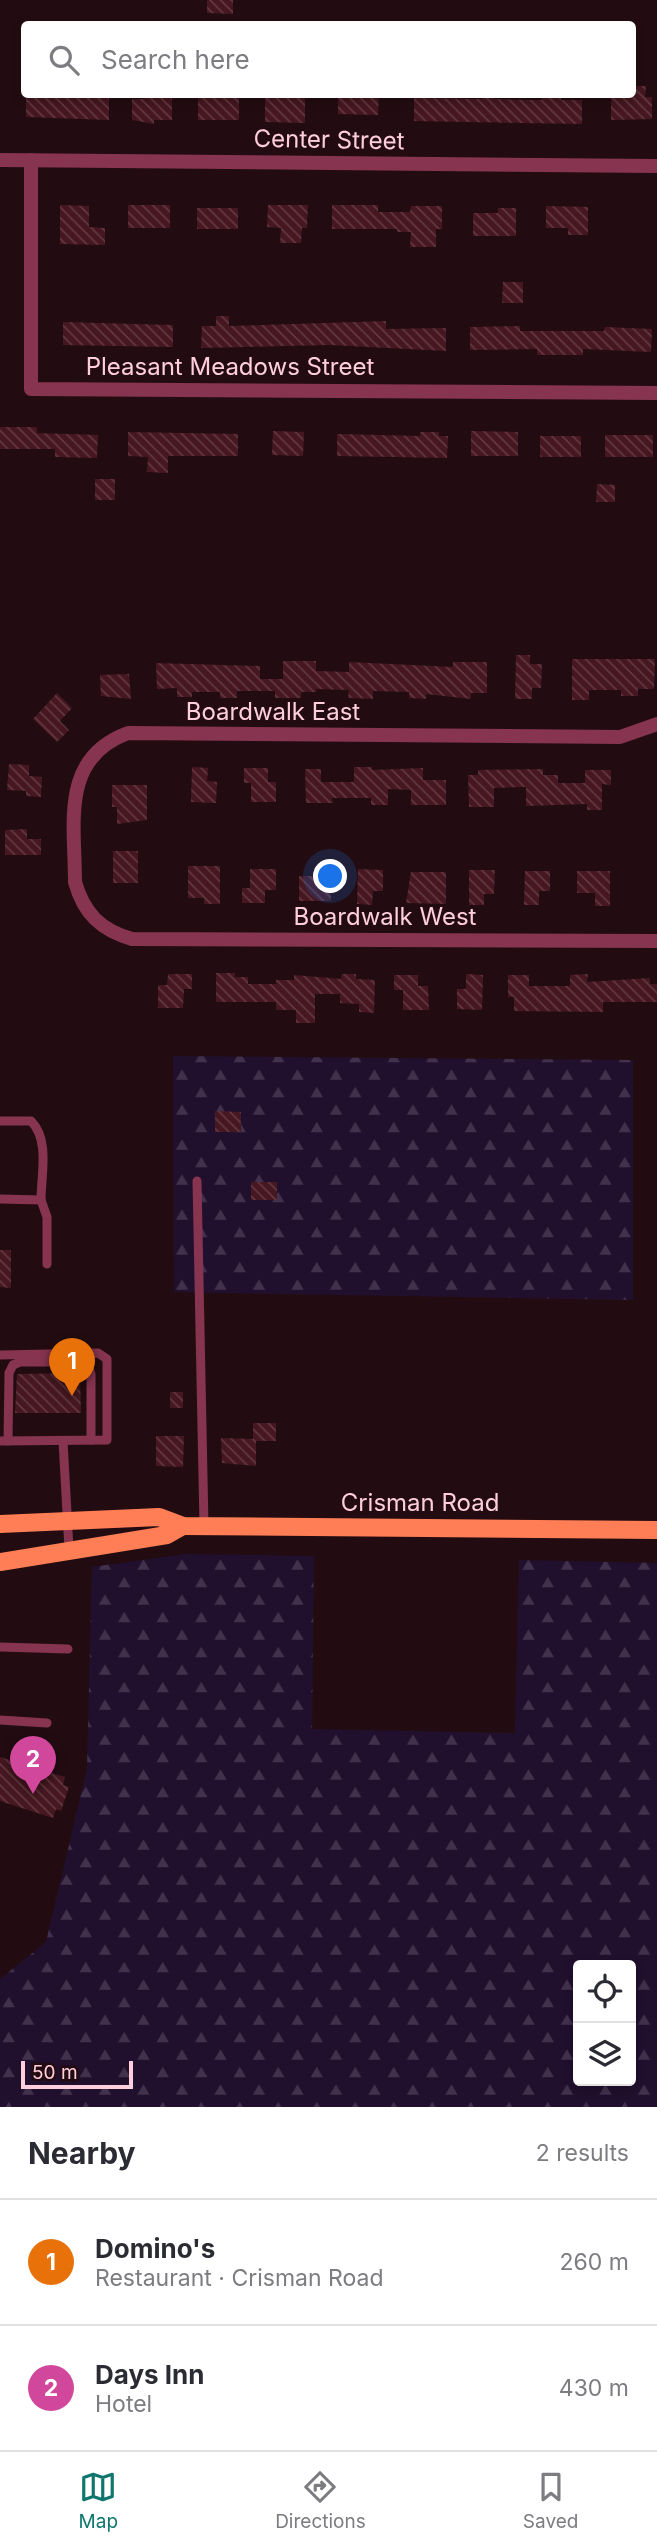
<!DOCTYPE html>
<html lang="en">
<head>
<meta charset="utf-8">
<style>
	:root { --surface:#fff; --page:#f7f7f7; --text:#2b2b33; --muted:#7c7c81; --line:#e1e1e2; --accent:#0f766e }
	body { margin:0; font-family:Inter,sans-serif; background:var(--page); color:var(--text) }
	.controls { position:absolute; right:21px; bottom:21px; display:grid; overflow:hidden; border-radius:7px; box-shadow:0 4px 10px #0003 }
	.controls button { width:63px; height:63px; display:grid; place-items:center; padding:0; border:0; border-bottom:2px solid var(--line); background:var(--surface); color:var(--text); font:35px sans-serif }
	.scale { position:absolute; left:21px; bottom:18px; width:112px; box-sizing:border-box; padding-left:7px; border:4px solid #ffcedc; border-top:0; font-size:19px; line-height:24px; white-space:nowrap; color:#ffcedc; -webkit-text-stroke:5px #230c11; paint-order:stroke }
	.you { position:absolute; left:331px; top:877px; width:24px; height:24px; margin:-18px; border:5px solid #fff; border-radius:50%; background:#1a73e8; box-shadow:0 0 0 10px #1a73e833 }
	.badge { display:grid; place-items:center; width:46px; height:46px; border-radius:50%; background:var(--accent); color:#fff; font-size:23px; font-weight:700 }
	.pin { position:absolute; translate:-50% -58px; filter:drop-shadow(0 2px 4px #0008) }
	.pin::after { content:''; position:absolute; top:37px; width:24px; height:21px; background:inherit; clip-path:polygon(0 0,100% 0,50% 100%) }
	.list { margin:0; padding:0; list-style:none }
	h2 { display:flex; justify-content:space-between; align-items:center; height:91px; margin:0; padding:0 28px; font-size:30px }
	h2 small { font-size:23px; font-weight:400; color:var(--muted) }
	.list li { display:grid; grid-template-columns:46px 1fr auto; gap:21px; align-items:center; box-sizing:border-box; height:126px; padding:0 28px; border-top:2px solid var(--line) }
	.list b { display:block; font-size:26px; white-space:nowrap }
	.list p { margin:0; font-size:23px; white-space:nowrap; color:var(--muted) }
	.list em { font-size:23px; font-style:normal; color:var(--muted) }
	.icon { flex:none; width:38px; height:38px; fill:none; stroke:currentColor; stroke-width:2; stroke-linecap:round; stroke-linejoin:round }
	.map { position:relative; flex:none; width:657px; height:2107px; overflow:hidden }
	.search { position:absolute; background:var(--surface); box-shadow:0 4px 10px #0003; left:21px; right:21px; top:21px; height:77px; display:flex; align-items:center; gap:18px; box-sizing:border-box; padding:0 24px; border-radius:7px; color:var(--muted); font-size:26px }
	.sheet { height:343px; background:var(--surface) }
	nav { display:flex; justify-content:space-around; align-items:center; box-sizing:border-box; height:98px; border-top:2px solid var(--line); background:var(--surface); font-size:19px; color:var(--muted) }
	nav a { display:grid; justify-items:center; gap:4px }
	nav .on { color:var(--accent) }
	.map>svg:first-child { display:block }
</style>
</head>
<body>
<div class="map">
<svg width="657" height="2107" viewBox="0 0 657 2107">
	<defs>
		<pattern id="forest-firs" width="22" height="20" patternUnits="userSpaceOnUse" patternTransform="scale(1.75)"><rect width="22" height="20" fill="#210f2e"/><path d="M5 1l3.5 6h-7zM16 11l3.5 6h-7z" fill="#42314c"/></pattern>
		<pattern id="building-back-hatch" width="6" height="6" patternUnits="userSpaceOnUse" patternTransform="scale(1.75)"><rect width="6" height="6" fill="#461720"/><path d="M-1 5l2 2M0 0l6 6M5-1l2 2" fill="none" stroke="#623840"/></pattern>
	</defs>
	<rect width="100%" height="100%" fill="#230c11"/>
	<!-- forest -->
	<g fill="url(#forest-firs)" fill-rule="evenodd">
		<polygon points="173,1056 633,1060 633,1300 174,1292"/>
		<path d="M185 1554 314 1556 312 1729 515 1733 519 1560 657 1563V2107H0V1979L46 1942 87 1769 92 1567ZM578 1965H631V2081H578Z"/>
	</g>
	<!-- building -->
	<g fill="url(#building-back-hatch)">
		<polygon points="207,0 233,0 233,14 207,13"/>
		<polygon points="633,86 646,86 645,97 652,97 652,119 611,120 611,97 632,97"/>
		<polygon points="37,94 59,94 59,98 109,98 109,120 26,117 26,97"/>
		<polygon points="143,94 172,94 172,120 154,120 154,124 132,120 132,99 143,99"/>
		<polygon points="338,94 379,94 378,115 338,114"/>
		<polygon points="482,94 494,94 494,99 528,100 542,100 541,94 561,94 561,100 582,100 582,124 414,121 414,98 482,99"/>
		<rect x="198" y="96" width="41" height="24"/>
		<polygon points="265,98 305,98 305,123 265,122"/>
		<polygon points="60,205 89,206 89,227 105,228 105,245 60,244"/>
		<rect x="128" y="205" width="42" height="23"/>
		<polygon points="268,205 308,205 307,228 302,228 301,243 280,243 281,228 267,227"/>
		<polygon points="332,205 378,205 378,212 410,212 411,206 442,206 442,229 436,229 436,247 410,247 411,232 397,232 397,229 332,229"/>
		<polygon points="546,206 588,207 588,235 568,235 568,228 546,228"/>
		<rect x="197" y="208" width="41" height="21"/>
		<polygon points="498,208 516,208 516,236 473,236 473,213 498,213"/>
		<polygon points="503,282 523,282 523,303 502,303"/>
		<polygon points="216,316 229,316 229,326 386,321 386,329 446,328 446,351 330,345 201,348 202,326 216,326"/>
		<polygon points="63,322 173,325 173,347 63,345"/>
		<polygon points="520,326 520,331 604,331 605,327 652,329 651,352 583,349 583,355 537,355 537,349 470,350 470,327"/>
		<polygon points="0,427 37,427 37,433 98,435 97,458 55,457 55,449 0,449"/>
		<polygon points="273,431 304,432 303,456 272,455"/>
		<polygon points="471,431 518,432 518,456 471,456"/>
		<polygon points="128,432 238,434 238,456 168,456 168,473 147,472 148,457 128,456"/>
		<polygon points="420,432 439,432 439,436 448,436 447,458 337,456 337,434 420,436"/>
		<rect x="605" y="435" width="48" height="22"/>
		<rect x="540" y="436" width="41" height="21"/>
		<rect x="95" y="479" width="20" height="21"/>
		<polygon points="597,484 615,485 615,502 596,502"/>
		<polygon points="516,655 530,655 530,664 542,664 541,688 532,688 532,699 515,699"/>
		<polygon points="572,659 655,659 654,689 638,689 638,696 621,696 621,690 589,690 589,700 572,700"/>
		<polygon points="283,661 316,661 316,671 349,672 349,662 453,667 453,662 487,662 487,693 471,693 471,699 426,694 426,699 409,698 409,692 373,691 373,699 348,698 349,690 316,689 316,692 301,692 301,698 275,698 275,691 237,691 237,698 220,698 220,692 192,692 192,697 177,697 177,688 157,689 156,663 260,666 260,679 283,679"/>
		<polygon points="129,674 131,699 101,696 100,675"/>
		<polygon points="57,693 72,708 60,721 69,730 57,742 33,719"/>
		<polygon points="9,764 29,765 29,776 42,777 41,797 26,796 26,791 7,790"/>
		<polygon points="192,767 208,768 207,781 217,782 216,803 191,802"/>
		<polygon points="354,767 372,767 372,770 423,768 423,780 446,780 446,805 411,805 411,790 388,789 388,805 371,805 371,798 332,798 333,803 306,803 305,769 321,769 321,782 354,782"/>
		<polygon points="244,768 268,768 268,782 276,782 276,802 251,802 251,783 244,783"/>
		<polygon points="543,769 543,775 558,775 558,783 585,783 585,770 611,770 611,785 602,784 602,810 587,810 587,804 526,806 526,787 494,788 494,807 469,807 468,775 478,775 478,770"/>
		<polygon points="112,785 147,785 147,820 117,824 117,807 112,807"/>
		<polygon points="27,829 27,839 41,839 41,855 5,855 5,830"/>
		<rect x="113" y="851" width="25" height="32"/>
		<polygon points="188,866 220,866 220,904 204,904 204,898 188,898"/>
		<polygon points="250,869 276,869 276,890 265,890 265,903 242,903 242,888 250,888"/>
		<polygon points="358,869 383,870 383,891 373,891 372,905 357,904"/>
		<polygon points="469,870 495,870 494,894 484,894 484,905 469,905"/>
		<polygon points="525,871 550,871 550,891 539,891 539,905 524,905"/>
		<polygon points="577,871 610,871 610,906 595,906 595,893 577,893"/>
		<polygon points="411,872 446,872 446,904 406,903"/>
		<rect x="299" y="876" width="32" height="25"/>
		<polygon points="216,973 235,973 235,977 248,977 248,984 276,984 276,980 294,980 294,975 341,979 342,974 356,974 356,979 375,980 374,1013 359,1012 359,1004 340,1003 340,994 315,994 315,1023 296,1023 296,1010 276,1010 276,1002 216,1002"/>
		<polygon points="168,974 192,974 192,989 184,989 183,1008 158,1008 158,985 167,985"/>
		<polygon points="466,974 483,975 482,1010 457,1009 457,989 466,989"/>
		<polygon points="588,974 587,982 650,978 650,984 657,984 657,1002 603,1002 603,1012 514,1011 514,997 508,997 508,975 529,975 529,986 570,986 570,975"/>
		<polygon points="394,975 418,975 418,986 428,986 429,1010 403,1010 403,990 394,990"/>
		<polygon points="215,1111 241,1112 241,1132 215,1132"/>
		<rect x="251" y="1182" width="26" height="18"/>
		<polygon points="0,1250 11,1250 11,1288 0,1287"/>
		<polygon points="80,1373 81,1413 15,1413 17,1374"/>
		<rect x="170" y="1392" width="13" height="16"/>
		<polygon points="253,1423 276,1423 276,1441 256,1441 256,1466 222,1463 221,1438 253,1439"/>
		<polygon points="156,1436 184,1436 183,1467 156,1466"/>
		<polygon points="0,1757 65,1777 63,1785 69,1787 61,1811 56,1809 53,1818 0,1801"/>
	</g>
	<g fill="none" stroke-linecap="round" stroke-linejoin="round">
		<!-- service -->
		<g stroke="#863450" stroke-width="9">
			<path d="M0 1121H31C50 1140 41 1175 41 1200L0 1199"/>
			<polyline points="197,1181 204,1526"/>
			<polyline points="41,1200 47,1217 47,1264"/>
			<polyline points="0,1355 98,1353 107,1359 107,1440 0,1441"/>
			<polyline points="8,1441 9,1373 13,1365 20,1362 79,1362 88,1365 91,1374 91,1440"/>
			<polyline points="63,1441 69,1549"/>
			<polyline points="0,1647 68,1649"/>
			<polyline points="0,1720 47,1723"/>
		</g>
		<!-- minor -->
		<g stroke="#863450" stroke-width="14">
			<polyline points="0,160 657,166"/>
			<polyline points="31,160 31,389 657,393"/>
			<path d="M657 724 620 737 128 733C60 758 75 823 75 882 84 914 101 930 132 939L657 941"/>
		</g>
		<!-- primary -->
		<g stroke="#ff7e55" stroke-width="18">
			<polyline points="0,1524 159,1517 183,1526 657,1530"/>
			<polyline points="0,1562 167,1535 183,1526"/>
		</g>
	</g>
	<g text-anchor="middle" stroke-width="6" stroke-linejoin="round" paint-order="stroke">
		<!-- street labels -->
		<g font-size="24" fill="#ffcedc" stroke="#230c11">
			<text transform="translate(329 140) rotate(1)" y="8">Center Street</text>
			<text x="230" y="375">Pleasant Meadows Street</text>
			<text x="273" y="720">Boardwalk East</text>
			<text x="385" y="925">Boardwalk West</text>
			<text x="420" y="1511">Crisman Road</text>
		</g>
	</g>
</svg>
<div class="controls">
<button><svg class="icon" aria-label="locate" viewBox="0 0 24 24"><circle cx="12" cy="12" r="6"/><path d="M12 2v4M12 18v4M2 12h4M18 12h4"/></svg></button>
<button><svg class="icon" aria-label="layers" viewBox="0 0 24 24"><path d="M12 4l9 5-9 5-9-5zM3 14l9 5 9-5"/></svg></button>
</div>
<div class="scale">50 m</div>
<div class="you"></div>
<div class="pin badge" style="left:72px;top:1396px;background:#e8710a">1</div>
<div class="pin badge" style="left:33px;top:1794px;background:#d1479c">2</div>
<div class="search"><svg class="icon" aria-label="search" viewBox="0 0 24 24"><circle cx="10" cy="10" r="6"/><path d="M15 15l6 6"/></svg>Search here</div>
</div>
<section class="sheet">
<h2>Nearby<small>2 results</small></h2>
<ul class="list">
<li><span class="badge" style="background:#e8710a">1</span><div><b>Domino's</b><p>Restaurant · Crisman Road</p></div><em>260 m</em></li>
<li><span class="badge" style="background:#d1479c">2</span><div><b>Days Inn</b><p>Hotel</p></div><em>430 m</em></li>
</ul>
</section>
<nav>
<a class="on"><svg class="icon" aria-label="map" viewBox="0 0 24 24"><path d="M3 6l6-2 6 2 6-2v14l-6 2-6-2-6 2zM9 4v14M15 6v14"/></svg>Map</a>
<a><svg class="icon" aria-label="directions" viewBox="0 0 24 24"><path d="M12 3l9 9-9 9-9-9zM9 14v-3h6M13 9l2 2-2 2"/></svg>Directions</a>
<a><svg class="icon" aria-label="saved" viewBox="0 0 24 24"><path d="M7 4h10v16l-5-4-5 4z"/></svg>Saved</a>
</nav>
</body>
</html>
